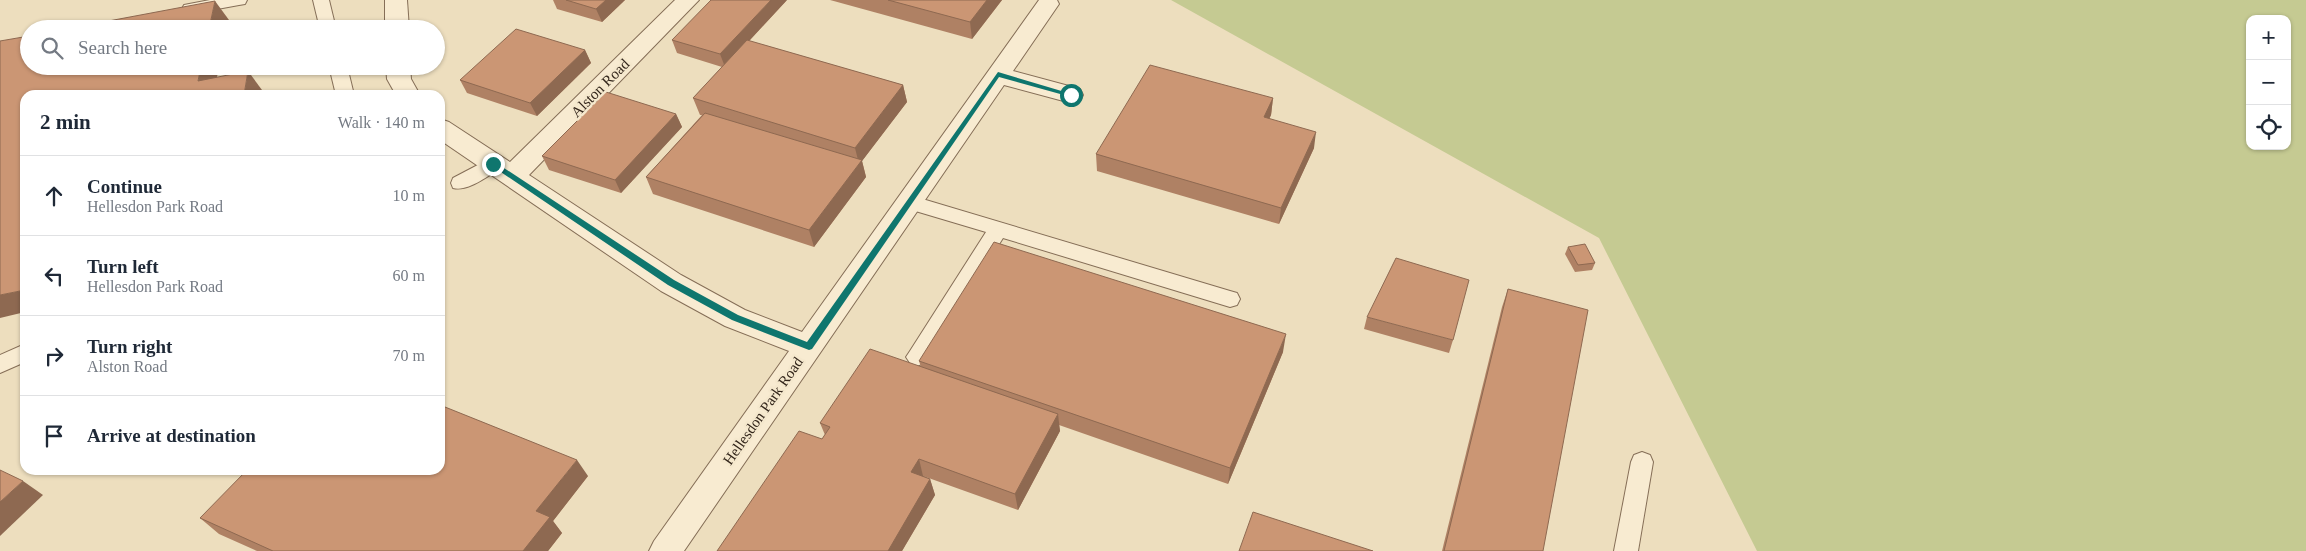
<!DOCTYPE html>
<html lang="en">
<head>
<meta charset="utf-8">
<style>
	:root { --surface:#fff; --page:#f2f2f3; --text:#1f2937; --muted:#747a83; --line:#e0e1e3 }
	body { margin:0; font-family:Georgia,serif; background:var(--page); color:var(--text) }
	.controls { position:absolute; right:15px; top:15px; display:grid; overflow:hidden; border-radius:10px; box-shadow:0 1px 4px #0004 }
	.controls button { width:45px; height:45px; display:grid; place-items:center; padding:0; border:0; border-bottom:1px solid var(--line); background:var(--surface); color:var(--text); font:25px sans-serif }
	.stop { position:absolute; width:15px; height:15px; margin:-11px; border:4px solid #0f766e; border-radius:50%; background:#fff }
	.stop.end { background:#0f766e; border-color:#fff; box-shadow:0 1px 5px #0008 }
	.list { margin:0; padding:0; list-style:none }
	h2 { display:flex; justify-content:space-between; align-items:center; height:65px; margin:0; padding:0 20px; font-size:21px }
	h2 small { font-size:16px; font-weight:400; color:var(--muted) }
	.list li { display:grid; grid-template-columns:32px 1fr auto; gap:15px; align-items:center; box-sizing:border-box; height:80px; padding:0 20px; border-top:1px solid var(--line) }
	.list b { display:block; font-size:19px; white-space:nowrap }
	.list p { margin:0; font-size:16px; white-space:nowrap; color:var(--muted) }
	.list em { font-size:16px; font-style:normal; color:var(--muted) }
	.icon { flex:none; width:28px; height:28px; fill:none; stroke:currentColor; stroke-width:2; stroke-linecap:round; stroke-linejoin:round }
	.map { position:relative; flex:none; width:2306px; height:551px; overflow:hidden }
	.search { position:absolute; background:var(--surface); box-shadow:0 1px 4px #0004; left:20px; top:20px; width:425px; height:55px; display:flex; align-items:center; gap:12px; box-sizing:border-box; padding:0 18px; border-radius:28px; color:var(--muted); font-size:19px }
	.panel { position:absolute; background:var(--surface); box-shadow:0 1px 4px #0004; left:20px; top:90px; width:425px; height:385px; border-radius:15px }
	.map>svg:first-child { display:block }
</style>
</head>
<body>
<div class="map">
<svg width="2306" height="551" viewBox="0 0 2306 551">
	<rect width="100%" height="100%" fill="#eddebe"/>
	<!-- green -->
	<path fill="#c5ca92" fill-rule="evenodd" d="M1171 0H2306V551H1757L1599 238ZM2250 19H2287V146H2250Z"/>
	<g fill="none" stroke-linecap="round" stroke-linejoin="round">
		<!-- lane casing -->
		<g stroke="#856e57" stroke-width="2">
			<g id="lane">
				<polygon points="210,0 247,0 245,4 239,5 190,14 184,13 182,9 184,5"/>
				<polygon points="313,0 329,0 336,29 320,29"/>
				<polygon points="329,66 347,66 354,95 336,95"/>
				<path d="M493 157 500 159 502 164 500 169C487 176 468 192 453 188L451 183 453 178Z"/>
				<polygon points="909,195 1230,291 1237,293 1240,299 1237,305 1230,307 1003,238 924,363 917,366 910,363 906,357 910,351 986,232 902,207 899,202 902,197"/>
				<polygon points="25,344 25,362 0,373 0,355"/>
				<polygon points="1642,452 1650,455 1653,462 1638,551 1614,551 1631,462 1634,455"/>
			</g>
		</g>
		<!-- street casing -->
		<g stroke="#856e57" stroke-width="2">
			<g id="street">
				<polygon points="385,0 407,0 409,29 385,29"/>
				<polygon points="675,0 699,0 529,175 681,275 745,310 802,332 1039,0 1057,0 1059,4 1013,71 1080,89 1083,95 1080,101 1071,103 1004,85 684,551 649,551 654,541 789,351 725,326 661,291 440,140 440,119 449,122 510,162"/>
				<polygon points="386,66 410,66 411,79 420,95 396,95 387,79"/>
			</g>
		</g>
		<!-- lane -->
		<use href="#lane" fill="#f8ebd1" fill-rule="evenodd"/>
		<!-- street -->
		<use href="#street" fill="#f8ebd1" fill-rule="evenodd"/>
	</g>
	<!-- wall -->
	<g fill="#af8164">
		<polygon points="553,0 625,0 602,22 557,9"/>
		<polygon points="787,0 749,41 903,85 907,102 862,161 866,177 814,247 653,194 646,177 702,115 700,115 693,98 722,67 677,53 672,40"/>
		<polygon points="830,0 1002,0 972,39"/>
		<polygon points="585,50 591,63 537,116 467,93 460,80"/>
		<polygon points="1273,98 1271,115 1269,119 1314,148 1279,224 1097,171 1096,154"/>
		<polygon points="676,114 682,127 621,193 549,170 542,156"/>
		<polygon points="1568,247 1595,263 1592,270 1575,272 1565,254"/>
		<polygon points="1508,289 1543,551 1442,551 1502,307"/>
		<polygon points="1367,317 1453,340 1449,353 1364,329"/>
		<polygon points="1283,352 1228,484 1059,425 1060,431 1018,510 923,476 930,479 935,495 902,551 717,551 822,439 825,435 820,423 921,367 919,361"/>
		<polygon points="588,476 553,521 562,533 548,551 257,551 219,534 200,518"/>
	</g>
	<!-- shaded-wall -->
	<g fill="#8e6951">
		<polygon points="606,0 625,0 602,22 596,9"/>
		<polygon points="771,0 787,0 725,67 720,54"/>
		<polygon points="987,0 1002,0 972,39 970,22"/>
		<polygon points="215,1 229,20 227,29 209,29"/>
		<polygon points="585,50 591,63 537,116 530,103"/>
		<polygon points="201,66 219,66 214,95 198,81"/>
		<polygon points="248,71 262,90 261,95 244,95"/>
		<polygon points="903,85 907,102 862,161 866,177 814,247 809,230 859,164 855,148"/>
		<polygon points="1273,98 1271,115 1262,134 1264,117"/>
		<polygon points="676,114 682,127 621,193 615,180"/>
		<polygon points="1316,132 1314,148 1279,224 1281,208"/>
		<polygon points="25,290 25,312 0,318 0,295"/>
		<polygon points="1286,334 1283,352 1228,484 1230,468"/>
		<polygon points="1058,414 1060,431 1018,510 1015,494"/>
		<polygon points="919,459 923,476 916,488 911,472"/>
		<polygon points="577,460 588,476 553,521 562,533 548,551 523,551 536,511"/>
		<polygon points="930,479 935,495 902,551 888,551"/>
		<polygon points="23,481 43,495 0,536 0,502"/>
	</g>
	<!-- building -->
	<g fill="#cb9674" stroke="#8e6951">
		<polygon points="566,0 606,0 596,9"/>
		<polygon points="711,0 771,0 720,54 672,40"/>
		<polygon points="888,0 987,0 970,22"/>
		<polygon points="215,1 209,29 66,29"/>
		<polygon points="516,29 585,50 530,103 460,80"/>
		<polygon points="29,36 29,66 201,66 198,81 248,71 244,95 25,95 25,290 0,295 0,41"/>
		<polygon points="747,40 903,85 855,148 693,98"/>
		<polygon points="1150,65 1273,98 1264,117 1316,132 1281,208 1096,154"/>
		<polygon points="606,92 676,114 615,180 542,156"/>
		<polygon points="705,113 862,160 809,230 646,177"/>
		<polygon points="994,242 1286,334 1230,468 919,361"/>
		<polygon points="1585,244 1595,263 1578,265 1568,247"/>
		<polygon points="1396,258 1469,280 1453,340 1367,317"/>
		<polygon points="1508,289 1588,310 1543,551 1444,551"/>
		<polygon points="870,349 1058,414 1015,494 919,459 911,472 930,479 888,551 717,551 799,431 822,439 830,427 820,423"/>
		<polygon points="440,405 577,460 536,511 550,517 523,551 273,551 200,518 247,470 440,470"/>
		<polygon points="0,470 23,481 0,502"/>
		<polygon points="1253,512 1373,551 1239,551"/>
	</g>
	<!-- route -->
	<polygon fill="#0f766e" points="998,72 1075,95 1071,97 999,77 812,349 809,350 732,320 668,285 489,164 495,162 674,280 738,315 807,342"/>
	<g text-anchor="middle" stroke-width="5" stroke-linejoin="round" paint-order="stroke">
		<!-- street labels -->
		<g font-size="15" fill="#34271c" stroke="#f5e8cd">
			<text transform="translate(600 88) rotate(-45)" y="5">Alston Road</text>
			<text transform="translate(763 411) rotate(-55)" y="5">Hellesdon Park Road</text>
		</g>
	</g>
</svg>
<div class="controls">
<button>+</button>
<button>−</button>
<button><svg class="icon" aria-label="locate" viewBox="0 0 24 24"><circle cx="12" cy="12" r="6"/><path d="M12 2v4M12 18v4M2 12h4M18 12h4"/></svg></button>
</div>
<div class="stop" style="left:1071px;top:95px"></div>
<div class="stop end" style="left:493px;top:164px"></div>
<div class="search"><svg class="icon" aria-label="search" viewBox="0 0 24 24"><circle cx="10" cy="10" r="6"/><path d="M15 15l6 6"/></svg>Search here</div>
<section class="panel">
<h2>2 min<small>Walk · 140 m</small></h2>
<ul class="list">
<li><svg class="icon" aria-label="ahead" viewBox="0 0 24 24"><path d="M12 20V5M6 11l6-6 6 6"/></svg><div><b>Continue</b><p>Hellesdon Park Road</p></div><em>10 m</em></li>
<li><svg class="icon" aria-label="left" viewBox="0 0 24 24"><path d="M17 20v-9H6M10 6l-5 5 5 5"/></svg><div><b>Turn left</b><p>Hellesdon Park Road</p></div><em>60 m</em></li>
<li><svg class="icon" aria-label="right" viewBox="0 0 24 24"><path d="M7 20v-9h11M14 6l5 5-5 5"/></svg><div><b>Turn right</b><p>Alston Road</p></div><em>70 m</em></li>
<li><svg class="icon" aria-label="arrive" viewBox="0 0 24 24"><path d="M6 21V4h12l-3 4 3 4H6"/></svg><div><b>Arrive at destination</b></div></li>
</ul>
</section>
</div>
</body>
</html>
